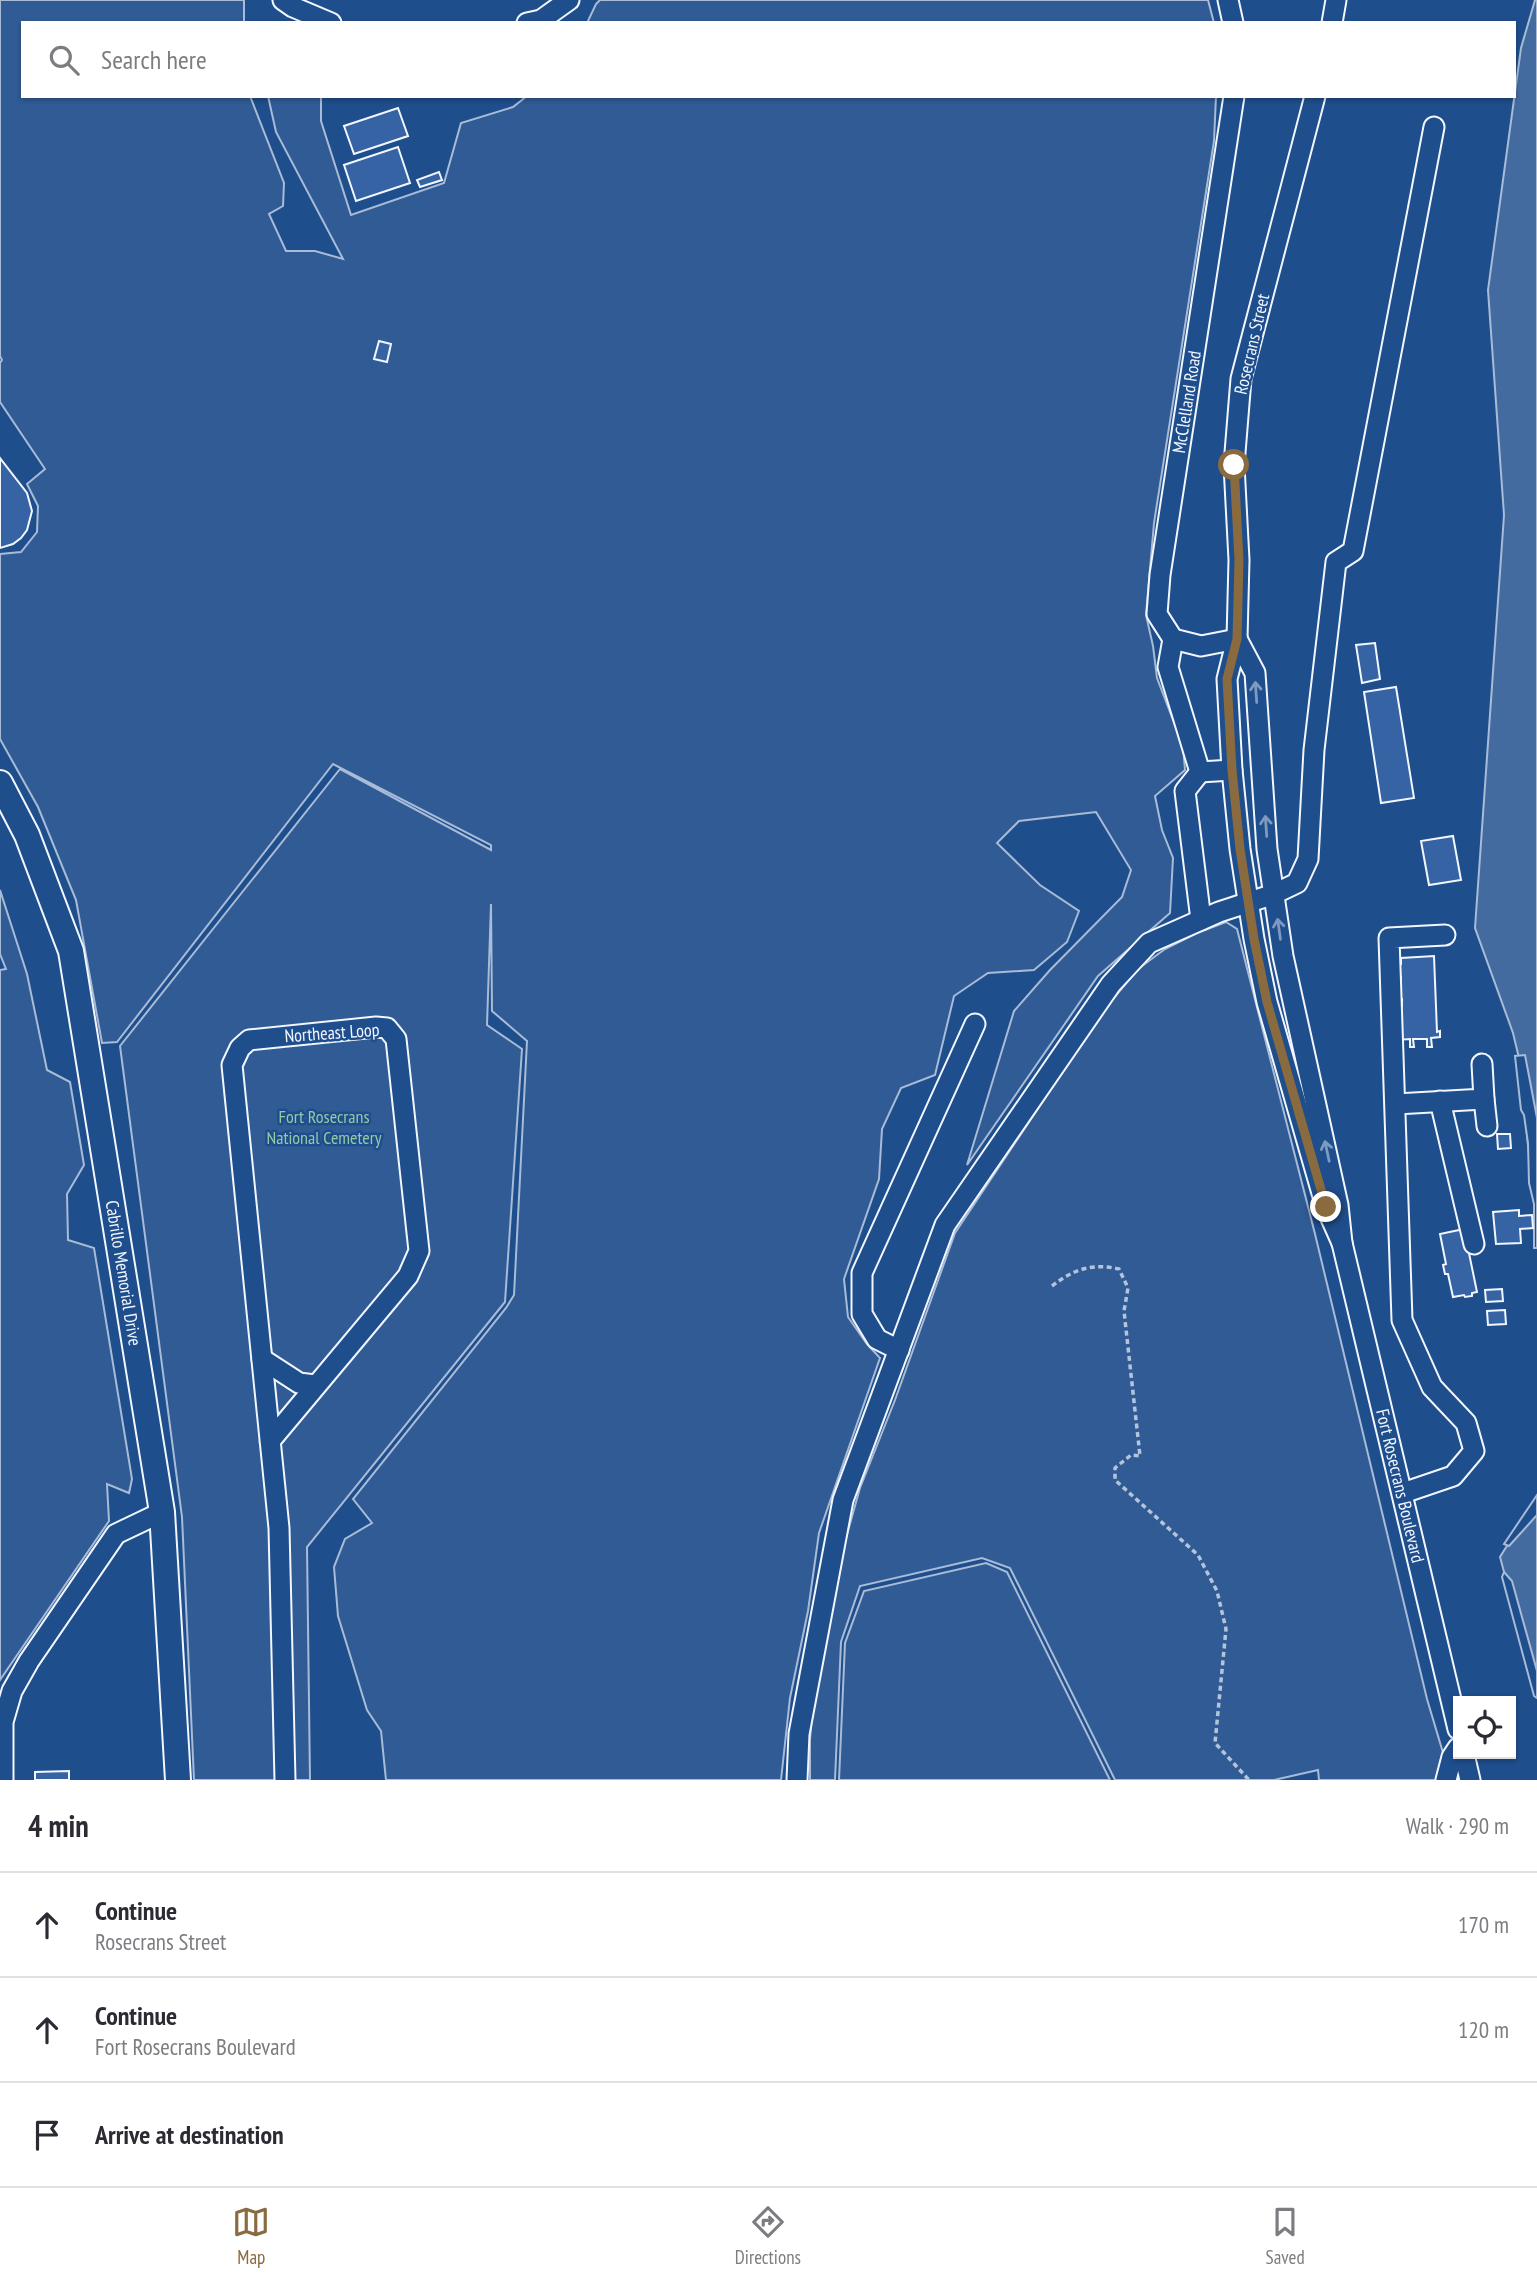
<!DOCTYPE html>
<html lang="en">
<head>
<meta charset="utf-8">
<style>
	:root { --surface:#fff; --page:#f7f7f7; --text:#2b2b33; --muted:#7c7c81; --line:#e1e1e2; --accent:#8a6a3f }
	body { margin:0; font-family:"PT Sans Narrow",sans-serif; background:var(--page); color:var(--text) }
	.controls { position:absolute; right:21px; bottom:21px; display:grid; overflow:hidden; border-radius:0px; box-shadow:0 2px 5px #0004 }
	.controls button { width:63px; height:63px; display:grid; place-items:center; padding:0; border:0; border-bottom:2px solid var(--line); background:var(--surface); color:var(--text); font:35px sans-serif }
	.stop { position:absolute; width:21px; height:21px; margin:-16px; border:5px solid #8a6a3f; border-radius:50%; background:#fff }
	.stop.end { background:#8a6a3f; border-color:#fff; box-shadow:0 2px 7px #0008 }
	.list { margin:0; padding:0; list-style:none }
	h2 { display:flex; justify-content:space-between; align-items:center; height:91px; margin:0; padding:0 28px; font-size:30px }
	h2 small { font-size:23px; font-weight:400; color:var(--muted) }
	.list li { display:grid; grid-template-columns:46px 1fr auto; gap:21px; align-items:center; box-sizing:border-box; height:105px; padding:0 28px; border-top:2px solid var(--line) }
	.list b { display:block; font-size:26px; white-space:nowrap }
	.list p { margin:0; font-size:23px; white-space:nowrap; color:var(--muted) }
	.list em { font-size:23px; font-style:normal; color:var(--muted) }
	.icon { flex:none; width:38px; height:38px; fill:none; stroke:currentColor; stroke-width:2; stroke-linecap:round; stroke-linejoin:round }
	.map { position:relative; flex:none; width:1537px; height:1780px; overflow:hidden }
	.search { position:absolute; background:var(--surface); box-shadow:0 2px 5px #0004; left:21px; right:21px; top:21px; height:77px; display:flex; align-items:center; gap:18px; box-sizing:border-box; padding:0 24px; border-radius:0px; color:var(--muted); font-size:26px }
	.sheet { height:406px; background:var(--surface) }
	nav { display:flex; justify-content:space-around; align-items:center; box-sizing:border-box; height:98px; border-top:2px solid var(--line); background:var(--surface); font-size:19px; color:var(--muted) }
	nav a { display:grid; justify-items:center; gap:4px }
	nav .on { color:var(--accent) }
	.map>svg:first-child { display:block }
</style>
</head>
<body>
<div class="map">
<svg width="1537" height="1780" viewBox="0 0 1537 1780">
	<rect width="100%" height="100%" fill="#1f4e8c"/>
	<!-- green -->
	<g fill="#305b95" stroke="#a8bbd7" stroke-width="2">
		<polygon points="0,0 244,0 244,23 23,23 23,96 250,96 284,183 283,206 269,214 286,251 315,251 343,259 276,132 268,96 321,96 321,121 351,215 444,183 461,123 513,107 527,96 1216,96 1214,141 1154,523 1146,615 1153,646 1157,678 1183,746 1185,770 1155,796 1162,830 1173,858 1170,913 1098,976 967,1165 1014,1011 1050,970 1122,897 1131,870 1096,812 1019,821 997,843 1040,885 1079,911 1067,942 1034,970 988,973 954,996 935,1075 901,1088 882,1129 879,1179 844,1279 848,1317 867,1344 880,1358 819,1533 808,1611 790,1698 781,1780 386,1780 381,1731 367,1710 338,1616 334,1567 345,1539 372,1523 353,1499 506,1308 514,1295 527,1041 492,1011 491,904 487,1025 522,1049 505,1302 307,1547 310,1780 194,1780 182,1517 120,1046 340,769 491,850 491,845 333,764 117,1042 102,1043 76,900 38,807 0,739 0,554 21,552 37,532 38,506 27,484 45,469 0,402 0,363 2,360 0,356"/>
		<polygon points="600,0 1208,0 1214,23 587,23 596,4"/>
		<polygon points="0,890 27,974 47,1070 70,1082 84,1165 67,1194 68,1240 94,1248 132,1479 129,1493 107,1484 109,1521 0,1680 0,970 6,969 0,954"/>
		<polygon points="1226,922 1237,929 1315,1234 1427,1699 1444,1756 1436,1780 1319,1780 1318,1770 1274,1780 1115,1780 1010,1568 982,1558 860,1586 841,1642 835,1780 810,1780 810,1740 814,1692 839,1563 860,1488 895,1400 955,1233 1103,1011 1138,969 1165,949 1197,933"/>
		<polygon points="986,1563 1007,1572 1110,1780 839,1780 845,1643 864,1591"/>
	</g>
	<!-- water -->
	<g fill="#446ba0" stroke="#a8bbd7" stroke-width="2">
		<polygon points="1535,0 1537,0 1537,1248 1534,1248 1534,1203 1519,1058 1513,1033 1475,928 1504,515 1488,290 1521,48"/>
		<polygon points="1537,1498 1537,1695 1500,1557"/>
	</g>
	<!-- pier -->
	<g fill="#1f4e8c" stroke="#a8bbd7" stroke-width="2">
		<polygon points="1525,1055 1537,1118 1537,1248 1534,1248 1534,1204 1529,1183 1528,1143 1524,1115 1521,1110 1515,1056"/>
		<polygon points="1537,1495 1537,1515 1509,1546 1504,1544"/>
		<polygon points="1504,1572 1512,1581 1537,1671 1537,1698 1534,1696 1502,1577"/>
	</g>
	<!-- building -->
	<g fill="#3563a3" stroke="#f2f6ff" stroke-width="2">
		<polygon points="398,108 408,136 354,154 344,126"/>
		<polygon points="398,147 410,183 356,201 344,165"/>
		<polygon points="439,172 442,180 420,187 417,180"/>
		<polygon points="379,341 391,344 387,362 374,359"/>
		<polygon points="0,458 27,493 32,511 27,530 21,538 13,544 0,548"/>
		<polygon points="1375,643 1380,679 1362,683 1356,645"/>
		<polygon points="1396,687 1414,798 1381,803 1364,692"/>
		<polygon points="1453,836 1461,880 1429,885 1421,841"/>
		<polygon points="1434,956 1437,1032 1440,1031 1440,1037 1431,1038 1432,1047 1427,1047 1427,1039 1413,1039 1414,1047 1410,1047 1410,1039 1397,1040 1396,1006 1402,1006 1402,999 1396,999 1396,991 1401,991 1401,977 1396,978 1396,964 1401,964 1401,958"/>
		<polygon points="1497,1134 1510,1134 1511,1148 1498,1149"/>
		<polygon points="1519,1210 1519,1216 1532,1215 1533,1228 1520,1229 1521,1243 1496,1244 1493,1212"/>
		<polygon points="1464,1229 1477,1292 1472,1293 1472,1296 1465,1297 1464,1295 1453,1297 1448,1274 1445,1274 1443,1265 1446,1264 1440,1234"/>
		<polygon points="1502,1289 1503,1301 1486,1302 1485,1290"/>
		<polygon points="1505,1310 1506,1324 1488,1325 1487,1311"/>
		<polygon points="69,1771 69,1780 35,1780 35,1772"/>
	</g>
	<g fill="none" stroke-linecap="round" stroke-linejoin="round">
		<!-- minor casing -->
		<g stroke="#f2f6ff" stroke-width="23">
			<g id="minor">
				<polyline points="283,0 293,7 331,23"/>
				<polyline points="1228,0 1233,23"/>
				<polyline points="527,23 541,20 569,0"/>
				<polyline points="1332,23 1336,0"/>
				<polyline points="1234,96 1160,575 1157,614 1173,639 1201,646 1237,639"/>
				<polyline points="1315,96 1241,379 1234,465 1239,560 1237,639 1227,679 1232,770 1240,849 1254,939 1267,1002 1326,1207 1342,1243"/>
				<polyline points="1173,639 1168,667 1200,772 1232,770"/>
				<path id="s1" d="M1237 639 1255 673 1267 849 1283 956 1338 1205 1342 1243 1458 1729"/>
				<polyline points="1200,772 1185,791 1201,920"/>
				<polyline points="1484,1099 1487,1126"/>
				<polyline points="1440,1101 1474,1244"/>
				<polyline points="1396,1104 1484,1099 1482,1064"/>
				<polyline points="899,1350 877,1339 862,1314 862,1273 975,1024"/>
				<polyline points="262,1359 299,1383 315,1385"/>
				<polyline points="270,1441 408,1276 419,1251 396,1039 387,1028 376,1027 249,1040 240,1048 232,1065 279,1528 285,1780"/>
				<polyline points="1403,1493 1453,1476 1474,1451 1466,1423 1432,1387 1402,1320 1389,938 1445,935"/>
				<polyline points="1464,1754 1470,1780"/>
				<polyline points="3,1780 3,1722 12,1691 29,1661 116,1534 162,1512"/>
				<polyline points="797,1780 799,1734 843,1500 945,1225 1111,984 1149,943 1219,912 1274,894 1297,883 1308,859 1314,750 1336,562 1353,551 1434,127"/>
				<polyline points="1446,1780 1452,1757 1458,1748"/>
			</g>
		</g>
		<!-- major casing -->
		<g stroke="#f2f6ff" stroke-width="28">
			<g id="major">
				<path id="s2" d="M0 783 27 835 71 951 162 1512 178 1780"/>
			</g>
		</g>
		<!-- path -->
		<path stroke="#b3c4dc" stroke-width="3.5" stroke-dasharray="5 3.5" stroke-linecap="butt" d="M1052 1286C1074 1269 1092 1263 1119 1269L1128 1288 1124 1311 1140 1456 1131 1455 1115 1468V1480L1198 1555 1217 1591 1226 1629 1215 1743 1249 1780"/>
		<!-- minor -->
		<use href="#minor" stroke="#1f4e8c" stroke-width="19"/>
		<!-- major -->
		<use href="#major" stroke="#1f4e8c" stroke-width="24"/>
	</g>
	<!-- one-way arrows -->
	<defs><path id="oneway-shaft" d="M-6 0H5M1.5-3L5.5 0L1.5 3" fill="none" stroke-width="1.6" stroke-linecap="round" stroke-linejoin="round" transform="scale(1.75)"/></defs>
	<g stroke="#7e9ac0">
		<use href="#oneway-shaft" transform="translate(1256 692) rotate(-94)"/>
		<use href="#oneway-shaft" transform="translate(1266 826) rotate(-94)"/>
		<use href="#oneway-shaft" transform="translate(1279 929) rotate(-98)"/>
		<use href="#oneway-shaft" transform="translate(1327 1151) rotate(-102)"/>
	</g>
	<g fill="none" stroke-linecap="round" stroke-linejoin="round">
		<!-- route -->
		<polyline stroke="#8a6a3f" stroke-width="9" points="1234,465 1239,560 1237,639 1227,679 1232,770 1240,849 1254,939 1267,1002 1326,1207"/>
	</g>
	<g text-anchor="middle" stroke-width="5" stroke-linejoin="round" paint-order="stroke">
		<!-- street labels -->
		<g font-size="18" fill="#f2f6ff" stroke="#1f4e8c">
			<text transform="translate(1252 344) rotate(-77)" y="6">Rosecrans Street</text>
			<text transform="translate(1187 402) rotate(-81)" y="6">McClelland Road</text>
			<text transform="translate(332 1033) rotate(-4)" y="6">Northeast Loop</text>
			<text dy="6" stroke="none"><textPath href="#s2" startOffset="509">Cabrillo Memorial Drive</textPath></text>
			<text dy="6" stroke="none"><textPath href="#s1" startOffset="866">Fort Rosecrans Boulevard</textPath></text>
		</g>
		<!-- park labels -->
		<g font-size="18" fill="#97c8a6" stroke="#1f4e8c">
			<text x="324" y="1123">Fort Rosecrans<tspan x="324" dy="21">National Cemetery</tspan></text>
		</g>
	</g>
</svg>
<div class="controls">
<button><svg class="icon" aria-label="locate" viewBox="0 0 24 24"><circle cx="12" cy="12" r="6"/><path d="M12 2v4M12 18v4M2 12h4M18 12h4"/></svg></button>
</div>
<div class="stop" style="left:1234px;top:465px"></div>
<div class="stop end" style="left:1326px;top:1207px"></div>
<div class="search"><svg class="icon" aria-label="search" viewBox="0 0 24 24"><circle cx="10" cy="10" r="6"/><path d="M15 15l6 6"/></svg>Search here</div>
</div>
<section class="sheet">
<h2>4 min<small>Walk · 290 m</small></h2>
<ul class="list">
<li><svg class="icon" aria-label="ahead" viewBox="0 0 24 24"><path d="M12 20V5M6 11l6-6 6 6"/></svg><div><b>Continue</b><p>Rosecrans Street</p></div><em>170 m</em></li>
<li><svg class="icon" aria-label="ahead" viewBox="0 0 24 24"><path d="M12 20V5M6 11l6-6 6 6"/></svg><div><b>Continue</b><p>Fort Rosecrans Boulevard</p></div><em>120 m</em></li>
<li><svg class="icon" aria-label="arrive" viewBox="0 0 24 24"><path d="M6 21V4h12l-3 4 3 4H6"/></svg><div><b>Arrive at destination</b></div></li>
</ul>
</section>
<nav>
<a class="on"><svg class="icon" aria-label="map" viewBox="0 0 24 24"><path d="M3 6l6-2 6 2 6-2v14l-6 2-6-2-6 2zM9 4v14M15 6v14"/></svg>Map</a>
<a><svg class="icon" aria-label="directions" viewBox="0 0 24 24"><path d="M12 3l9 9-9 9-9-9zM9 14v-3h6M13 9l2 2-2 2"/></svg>Directions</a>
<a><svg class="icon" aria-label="saved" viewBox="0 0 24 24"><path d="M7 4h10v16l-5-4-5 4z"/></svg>Saved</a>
</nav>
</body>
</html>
